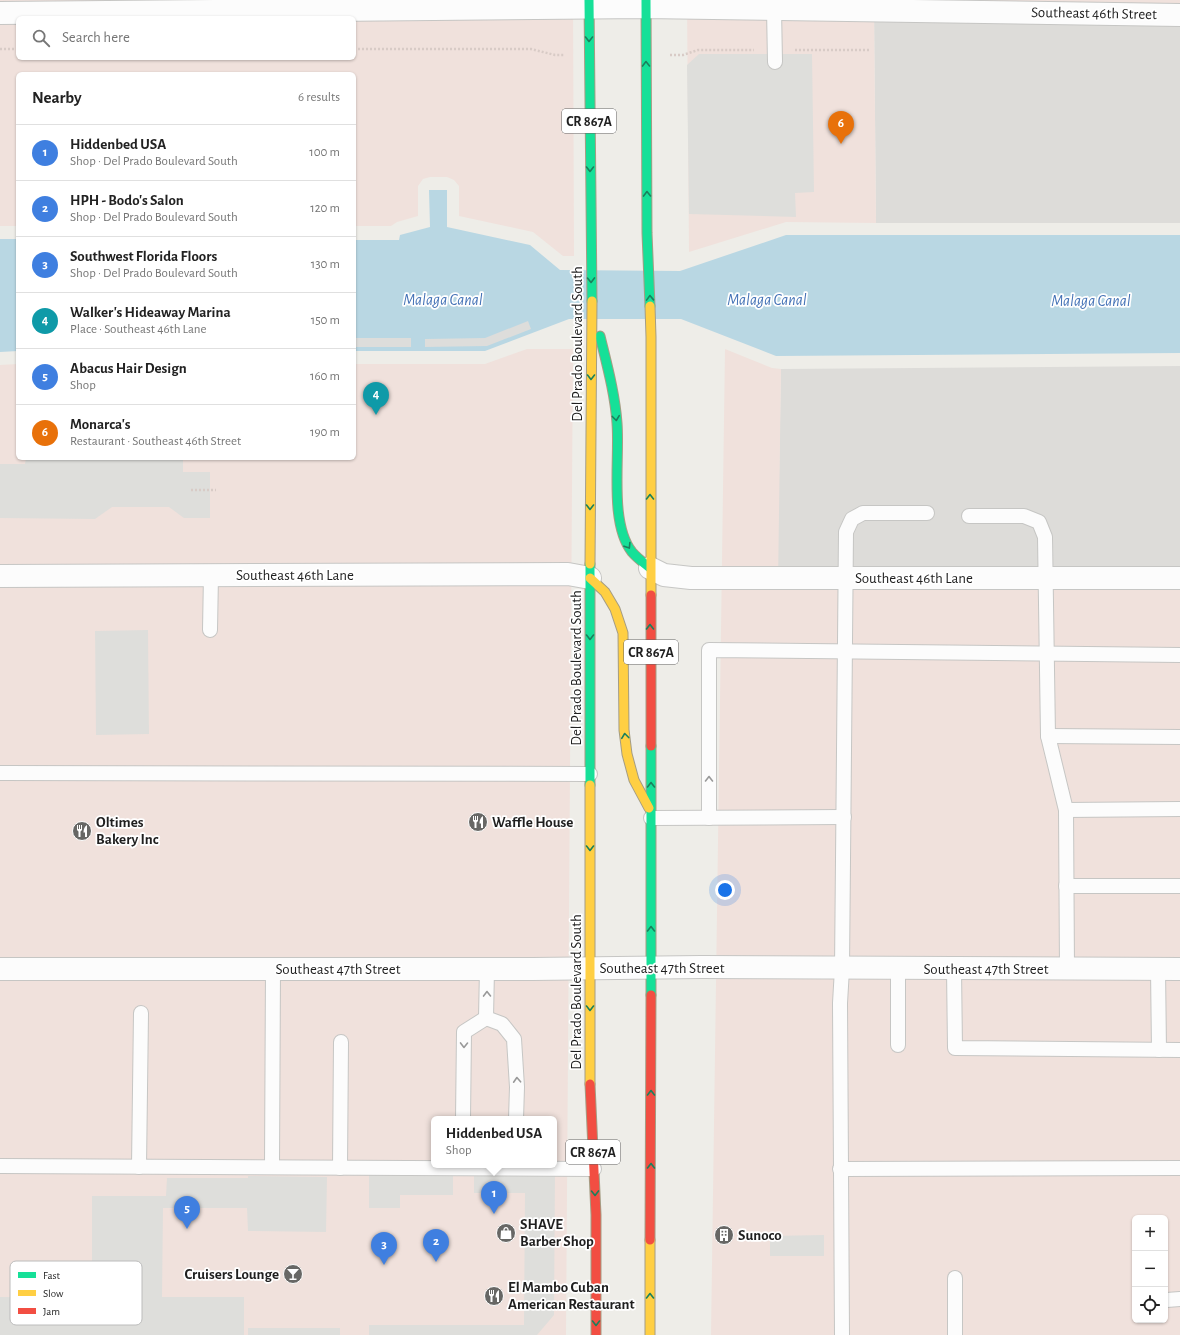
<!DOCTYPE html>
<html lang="en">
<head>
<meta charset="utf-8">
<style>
	:root { --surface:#fff; --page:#f6f6f6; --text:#222; --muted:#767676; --line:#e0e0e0; --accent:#676765 }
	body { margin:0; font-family:"Alegreya Sans",sans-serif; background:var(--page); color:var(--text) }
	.controls { position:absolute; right:12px; bottom:12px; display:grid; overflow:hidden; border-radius:6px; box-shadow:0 1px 3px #0004 }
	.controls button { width:36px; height:36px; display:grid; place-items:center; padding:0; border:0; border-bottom:1px solid var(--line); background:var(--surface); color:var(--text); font:20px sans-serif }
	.you { position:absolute; left:725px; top:890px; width:14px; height:14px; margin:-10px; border:3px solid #fff; border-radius:50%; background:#1a73e8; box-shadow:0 0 0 6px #1a73e833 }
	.badge { display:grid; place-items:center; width:26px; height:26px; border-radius:50%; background:var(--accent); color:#fff; font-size:13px; font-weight:700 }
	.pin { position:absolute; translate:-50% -33px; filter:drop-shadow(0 1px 2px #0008) }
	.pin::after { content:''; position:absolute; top:21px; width:14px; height:12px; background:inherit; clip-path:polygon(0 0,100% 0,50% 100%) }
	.popup { position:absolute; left:431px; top:1116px; width:126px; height:52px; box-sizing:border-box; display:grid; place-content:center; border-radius:6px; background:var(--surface); filter:drop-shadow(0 1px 3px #0005); font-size:13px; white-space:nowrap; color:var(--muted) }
	.popup b { font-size:15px; color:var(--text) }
	.popup::after { content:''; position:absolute; left:50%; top:100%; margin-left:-8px; border:8px solid transparent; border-top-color:var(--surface) }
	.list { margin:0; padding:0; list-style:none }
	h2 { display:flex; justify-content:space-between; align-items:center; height:52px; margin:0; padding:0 16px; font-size:17px }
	h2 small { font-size:13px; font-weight:400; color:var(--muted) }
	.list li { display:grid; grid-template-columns:26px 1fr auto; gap:12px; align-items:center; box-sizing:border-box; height:56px; padding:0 16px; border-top:1px solid var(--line) }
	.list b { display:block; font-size:15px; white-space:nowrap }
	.list p { margin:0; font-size:13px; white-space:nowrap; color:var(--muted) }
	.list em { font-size:13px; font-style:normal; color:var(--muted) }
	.icon { flex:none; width:22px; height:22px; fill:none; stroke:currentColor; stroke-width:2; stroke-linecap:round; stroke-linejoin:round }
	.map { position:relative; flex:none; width:1180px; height:1335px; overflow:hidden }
	.search { position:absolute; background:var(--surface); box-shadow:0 1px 3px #0004; left:16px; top:16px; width:340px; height:44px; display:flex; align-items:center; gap:10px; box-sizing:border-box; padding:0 14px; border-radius:6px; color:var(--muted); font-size:15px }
	.panel { position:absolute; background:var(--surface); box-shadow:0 1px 3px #0004; left:16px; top:72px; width:340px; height:388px; border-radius:6px }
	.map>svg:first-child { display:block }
</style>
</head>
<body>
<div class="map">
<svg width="1180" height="1335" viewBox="0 0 1180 1335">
	<rect width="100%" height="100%" fill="#eeede8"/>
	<!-- residential -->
	<g fill="#dddcd9">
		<polygon points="1180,7 1180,223 876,223 874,11"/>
		<polygon points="1180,366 1180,582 777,584 781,369"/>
	</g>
	<!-- commercial -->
	<g fill="#f0e1dc" fill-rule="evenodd">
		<path d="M0 0H573L574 256H563L533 232 459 216V186L454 180 447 177H430L423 179 418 186V216L397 222 391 226H354V74H18V226H0ZM18 18H354V58H18Z"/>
		<polygon points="687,0 1180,0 1180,7 874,11 876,223 786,222 689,252"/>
		<path d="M527 349H573L566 1335H0V365L18 364V458H354V364H485ZM434 1119H554V1165H434Z"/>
		<path d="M725 349 772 368 781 369 778 584 1180 582V1335H711ZM1135 1218H1165V1320H1135Z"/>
	</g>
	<!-- parking -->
	<g fill="#dededb">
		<polygon points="699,54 812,54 814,192 795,193 796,217 689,214 687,65"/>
		<polygon points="26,458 183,458 183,472 210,472 210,518 184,518 169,507 112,507 95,519 0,518 0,464 25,464"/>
		<polygon points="148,630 149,734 96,735 95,631"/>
		<polygon points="369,1172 453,1172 453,1195 400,1195 400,1208 369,1208"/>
		<polygon points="474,1172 555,1172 554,1315 537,1335 369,1335 369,1325 524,1325 525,1193 474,1193"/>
		<polygon points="248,1176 327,1177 326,1232 248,1231 247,1208 163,1208 162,1297 244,1297 244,1335 0,1335 0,1297 92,1298 92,1196 166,1196 167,1178 248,1178"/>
		<polygon points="824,1235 824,1256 770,1256 770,1236"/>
		<rect x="248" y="1328" width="92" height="7"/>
	</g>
	<!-- water -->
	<g fill="#b9d7e3">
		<polygon points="429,190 447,190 447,227 530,245 560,270 680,271 786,235 1180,235 1180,353 776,356 681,319 569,319 485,351 354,351 354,240 399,240 400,235 430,227"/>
		<polygon points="0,239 18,239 18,351 0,352"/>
	</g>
	<!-- pier -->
	<g fill="#dddddb">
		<polygon points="528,321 531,329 487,346 425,347 425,339 485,338"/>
		<rect x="354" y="338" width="57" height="9"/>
	</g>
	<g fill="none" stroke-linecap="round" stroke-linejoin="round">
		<!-- lane casing -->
		<g stroke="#c6c6c4" stroke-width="16">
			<g id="lane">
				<polyline points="774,9 775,62"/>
				<polyline points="969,516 1024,516 1039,522 1045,537 1048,736 1066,810 1067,970"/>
				<polyline points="210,630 211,575"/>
				<polyline points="1048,736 1180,737"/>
				<polyline points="0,773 590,774"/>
				<polyline points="1066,810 1180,809"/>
				<polyline points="651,818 844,817"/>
				<polyline points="709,818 709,650 1180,655"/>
				<polyline points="1066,886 1180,886"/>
				<polyline points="898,969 898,1045"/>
				<polyline points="954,969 955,1048 1180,1050"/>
				<polyline points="1158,969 1159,1050"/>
				<polyline points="486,1018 502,1024 514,1039 517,1087 516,1119"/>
				<polyline points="486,1018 487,969"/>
				<polyline points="463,1119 464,1032 486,1018"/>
				<polyline points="0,1166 594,1169"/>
				<polyline points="139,1167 141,1013"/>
				<polyline points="272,1167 273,969"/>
				<polyline points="340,1168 341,1042"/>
				<polyline points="840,1169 1180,1168"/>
				<polyline points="955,1278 955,1335"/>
				<polyline points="1167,1300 1180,1299"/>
				<polyline points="842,1335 840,1003 842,969 846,532 852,519 863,513 927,513"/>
			</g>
		</g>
		<!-- street casing -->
		<g stroke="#c6c6c4" stroke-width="24">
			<g id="street">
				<polyline points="0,13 645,7 1180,15"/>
				<polyline points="650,568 664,575 691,578 1180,578"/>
				<polyline points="0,576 568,574 590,578"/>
				<polyline points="0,969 533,969 701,967 1180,969"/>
			</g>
		</g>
		<!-- fast casing -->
		<g stroke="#a59d84" stroke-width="11">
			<g id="fast">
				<polyline points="589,0 592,301"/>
				<polyline points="646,0 647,233 650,306"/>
				<path d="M600 336C607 365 615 394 617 423 620 459 609 523 632 552 637 558 644 563 650 568"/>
				<polyline points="590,785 590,564"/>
				<polyline points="651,995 651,746"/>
			</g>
		</g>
		<!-- slow casing -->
		<g stroke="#a59d84" stroke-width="11">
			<g id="slow">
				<polyline points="650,306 651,337 651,595"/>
				<polyline points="590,564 592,301"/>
				<polyline points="590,578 605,592 615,609 623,633 624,730 627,754 634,780 649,808"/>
				<polyline points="590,785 590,1084"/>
				<polyline points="650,1335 650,1240"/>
			</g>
		</g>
		<!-- jam casing -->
		<g stroke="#a59d84" stroke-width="11">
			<g id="jam">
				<polyline points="651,595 651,746"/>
				<polyline points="590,1084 596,1215 596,1335"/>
				<polyline points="650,1240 651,995"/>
			</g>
		</g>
		<!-- path -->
		<g stroke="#d8cbc6" stroke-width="2.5" stroke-dasharray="2 2" stroke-linecap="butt">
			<polyline points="0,49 18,49"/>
			<polyline points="354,49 531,49 555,55 565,55"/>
			<polyline points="795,50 871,50"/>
			<polyline points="670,55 683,55 698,50 754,50"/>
			<polyline points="191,490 216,490"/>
		</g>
		<!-- lane -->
		<use href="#lane" stroke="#fcfcfc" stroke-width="14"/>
		<!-- street -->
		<use href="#street" stroke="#fcfcfc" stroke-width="22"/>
		<!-- fast -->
		<use href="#fast" stroke="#16e098" stroke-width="9"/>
		<!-- slow -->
		<use href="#slow" stroke="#ffcf43" stroke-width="9"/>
		<!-- jam -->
		<use href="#jam" stroke="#f24e42" stroke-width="9"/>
	</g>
	<!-- one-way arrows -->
	<defs><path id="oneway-chevron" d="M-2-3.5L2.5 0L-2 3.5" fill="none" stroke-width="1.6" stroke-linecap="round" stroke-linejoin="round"/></defs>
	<g stroke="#1a805c">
		<use href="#oneway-chevron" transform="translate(589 39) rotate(90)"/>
		<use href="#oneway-chevron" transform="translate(646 64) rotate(-91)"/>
		<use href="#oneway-chevron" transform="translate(590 169) rotate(90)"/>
		<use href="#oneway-chevron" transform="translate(647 194) rotate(-91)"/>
		<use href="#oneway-chevron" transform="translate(591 280) rotate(89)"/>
		<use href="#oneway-chevron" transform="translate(650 298) rotate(-92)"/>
		<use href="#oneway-chevron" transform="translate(591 377) rotate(90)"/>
		<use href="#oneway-chevron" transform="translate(616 418) rotate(83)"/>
		<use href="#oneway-chevron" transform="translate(650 497) rotate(-90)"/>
		<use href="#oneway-chevron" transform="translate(590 507) rotate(90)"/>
		<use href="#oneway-chevron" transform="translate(628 546) rotate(58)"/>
		<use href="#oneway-chevron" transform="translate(650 627) rotate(-90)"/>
		<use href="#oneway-chevron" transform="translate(590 637) rotate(90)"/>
		<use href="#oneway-chevron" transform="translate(625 736) rotate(-97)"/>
		<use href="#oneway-chevron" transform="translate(651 785) rotate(-90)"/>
		<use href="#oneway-chevron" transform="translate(590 848) rotate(90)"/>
		<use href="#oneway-chevron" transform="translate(651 929) rotate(-90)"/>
		<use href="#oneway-chevron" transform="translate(590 1008) rotate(90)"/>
		<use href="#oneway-chevron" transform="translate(651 1093) rotate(-90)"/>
		<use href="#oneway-chevron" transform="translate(651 1166) rotate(-90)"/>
		<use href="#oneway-chevron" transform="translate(595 1193) rotate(89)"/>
		<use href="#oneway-chevron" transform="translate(650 1296) rotate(-90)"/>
		<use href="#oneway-chevron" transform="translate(596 1323) rotate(90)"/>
	</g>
	<g stroke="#999">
		<use href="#oneway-chevron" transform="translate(709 779) rotate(-90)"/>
		<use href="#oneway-chevron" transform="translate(487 994) rotate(-91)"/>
		<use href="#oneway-chevron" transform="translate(464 1045) rotate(91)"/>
		<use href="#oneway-chevron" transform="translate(517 1080) rotate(-93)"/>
	</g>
	<!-- icons -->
	<defs>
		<g id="restaurant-disc" transform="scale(1)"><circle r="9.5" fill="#676765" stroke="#fff"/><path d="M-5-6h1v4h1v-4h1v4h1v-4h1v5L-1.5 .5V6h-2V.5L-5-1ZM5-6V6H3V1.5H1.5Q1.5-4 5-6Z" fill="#fff"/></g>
		<g id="shop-disc" transform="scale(1)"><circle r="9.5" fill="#676765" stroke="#fff"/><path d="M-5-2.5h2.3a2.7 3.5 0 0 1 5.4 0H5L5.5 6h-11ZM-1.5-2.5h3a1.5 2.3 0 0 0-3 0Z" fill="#fff"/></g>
		<g id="building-disc" transform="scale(1)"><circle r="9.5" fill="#676765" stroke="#fff"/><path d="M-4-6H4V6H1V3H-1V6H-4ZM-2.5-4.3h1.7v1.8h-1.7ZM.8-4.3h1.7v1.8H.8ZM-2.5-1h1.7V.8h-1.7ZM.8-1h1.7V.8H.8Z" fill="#fff"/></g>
		<g id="bar-disc" transform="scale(1)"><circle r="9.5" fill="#676765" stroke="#fff"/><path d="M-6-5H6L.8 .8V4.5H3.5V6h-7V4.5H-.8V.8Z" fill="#fff"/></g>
	</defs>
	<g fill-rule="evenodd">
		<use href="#restaurant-disc" x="478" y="822"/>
		<use href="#restaurant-disc" x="82" y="831"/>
		<use href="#shop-disc" x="506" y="1233"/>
		<use href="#building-disc" x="724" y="1235"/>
		<use href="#bar-disc" x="293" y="1274"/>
		<use href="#restaurant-disc" x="494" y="1296"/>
	</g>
	<g text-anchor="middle" stroke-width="3.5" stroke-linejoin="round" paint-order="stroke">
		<!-- shield labels -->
		<g fill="#fff" stroke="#626262" stroke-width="1">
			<rect x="562" y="109" width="54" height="24" rx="3"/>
			<rect x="624" y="640" width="54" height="24" rx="3"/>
			<rect x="566" y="1140" width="54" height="24" rx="3"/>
		</g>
		<g font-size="14" font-weight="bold" fill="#1f1f1f">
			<text x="589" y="126">CR 867A</text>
			<text x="651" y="657">CR 867A</text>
			<text x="593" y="1157">CR 867A</text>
		</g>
		<!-- street labels -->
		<g font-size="15" fill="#1f1f1f" stroke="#fff">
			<text transform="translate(1094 13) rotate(1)" y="5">Southeast 46th Street</text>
			<text transform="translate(577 344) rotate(-90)" y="5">Del Prado Boulevard South</text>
			<text x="295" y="580">Southeast 46th Lane</text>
			<text x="914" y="583">Southeast 46th Lane</text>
			<text transform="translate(576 668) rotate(-90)" y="5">Del Prado Boulevard South</text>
			<text x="662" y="973">Southeast 47th Street</text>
			<text x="338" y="974">Southeast 47th Street</text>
			<text x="986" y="974">Southeast 47th Street</text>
			<text transform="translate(576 992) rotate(-90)" y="5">Del Prado Boulevard South</text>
		</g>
		<!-- poi labels -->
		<g font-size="15" font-weight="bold" fill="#1f1f1f" stroke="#fff" text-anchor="start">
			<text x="96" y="827">Oltimes<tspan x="96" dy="17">Bakery Inc</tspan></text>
			<text x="492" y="827">Waffle House</text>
			<text x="520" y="1229">SHAVE<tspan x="520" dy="17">Barber Shop</tspan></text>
			<text x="738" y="1240">Sunoco</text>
			<text x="279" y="1279" text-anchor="end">Cruisers Lounge</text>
			<text x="508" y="1292">El Mambo Cuban<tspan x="508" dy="17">American Restaurant</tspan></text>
		</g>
		<!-- water labels -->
		<g font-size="16" font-style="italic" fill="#4472b6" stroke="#fff">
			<text x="443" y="305">Malaga Canal</text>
			<text x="767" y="305">Malaga Canal</text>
			<text x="1091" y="306">Malaga Canal</text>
		</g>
	</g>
	<!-- legend -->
	<rect x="10" y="1261" width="132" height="64" rx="6" fill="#fff" stroke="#bcbcbc" stroke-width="1"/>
	<rect x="18" y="1272" width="18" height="6" fill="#16e098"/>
	<rect x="18" y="1290" width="18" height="6" fill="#ffcf43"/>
	<rect x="18" y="1308" width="18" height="6" fill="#f24e42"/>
	<g font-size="11" fill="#1f1f1f">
		<text x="43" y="1279">Fast</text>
		<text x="43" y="1297">Slow</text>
		<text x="43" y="1315">Jam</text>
	</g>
</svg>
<div class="controls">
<button>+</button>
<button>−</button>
<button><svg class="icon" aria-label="locate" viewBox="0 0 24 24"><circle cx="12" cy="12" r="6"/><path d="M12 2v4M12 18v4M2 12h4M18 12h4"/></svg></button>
</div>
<div class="you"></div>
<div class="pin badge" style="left:494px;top:1214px;background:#3f7fe0">1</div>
<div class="popup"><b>Hiddenbed USA</b>Shop</div>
<div class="pin badge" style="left:436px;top:1262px;background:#3f7fe0">2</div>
<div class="pin badge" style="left:384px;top:1265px;background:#3f7fe0">3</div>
<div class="pin badge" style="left:376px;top:415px;background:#0f9aa8">4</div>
<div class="pin badge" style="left:187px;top:1229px;background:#3f7fe0">5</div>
<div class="pin badge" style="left:841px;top:144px;background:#e8710a">6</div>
<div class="search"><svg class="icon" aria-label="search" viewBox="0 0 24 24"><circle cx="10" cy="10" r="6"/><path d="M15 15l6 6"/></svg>Search here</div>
<section class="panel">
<h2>Nearby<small>6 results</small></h2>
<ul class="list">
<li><span class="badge" style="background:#3f7fe0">1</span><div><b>Hiddenbed USA</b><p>Shop · Del Prado Boulevard South</p></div><em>100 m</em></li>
<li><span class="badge" style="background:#3f7fe0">2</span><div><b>HPH - Bodo's Salon</b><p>Shop · Del Prado Boulevard South</p></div><em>120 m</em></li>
<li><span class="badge" style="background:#3f7fe0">3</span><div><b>Southwest Florida Floors</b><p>Shop · Del Prado Boulevard South</p></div><em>130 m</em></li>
<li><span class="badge" style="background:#0f9aa8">4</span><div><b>Walker's Hideaway Marina</b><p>Place · Southeast 46th Lane</p></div><em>150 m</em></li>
<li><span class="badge" style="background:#3f7fe0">5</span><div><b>Abacus Hair Design</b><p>Shop</p></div><em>160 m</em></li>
<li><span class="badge" style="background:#e8710a">6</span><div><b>Monarca's</b><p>Restaurant · Southeast 46th Street</p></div><em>190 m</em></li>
</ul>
</section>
</div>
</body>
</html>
